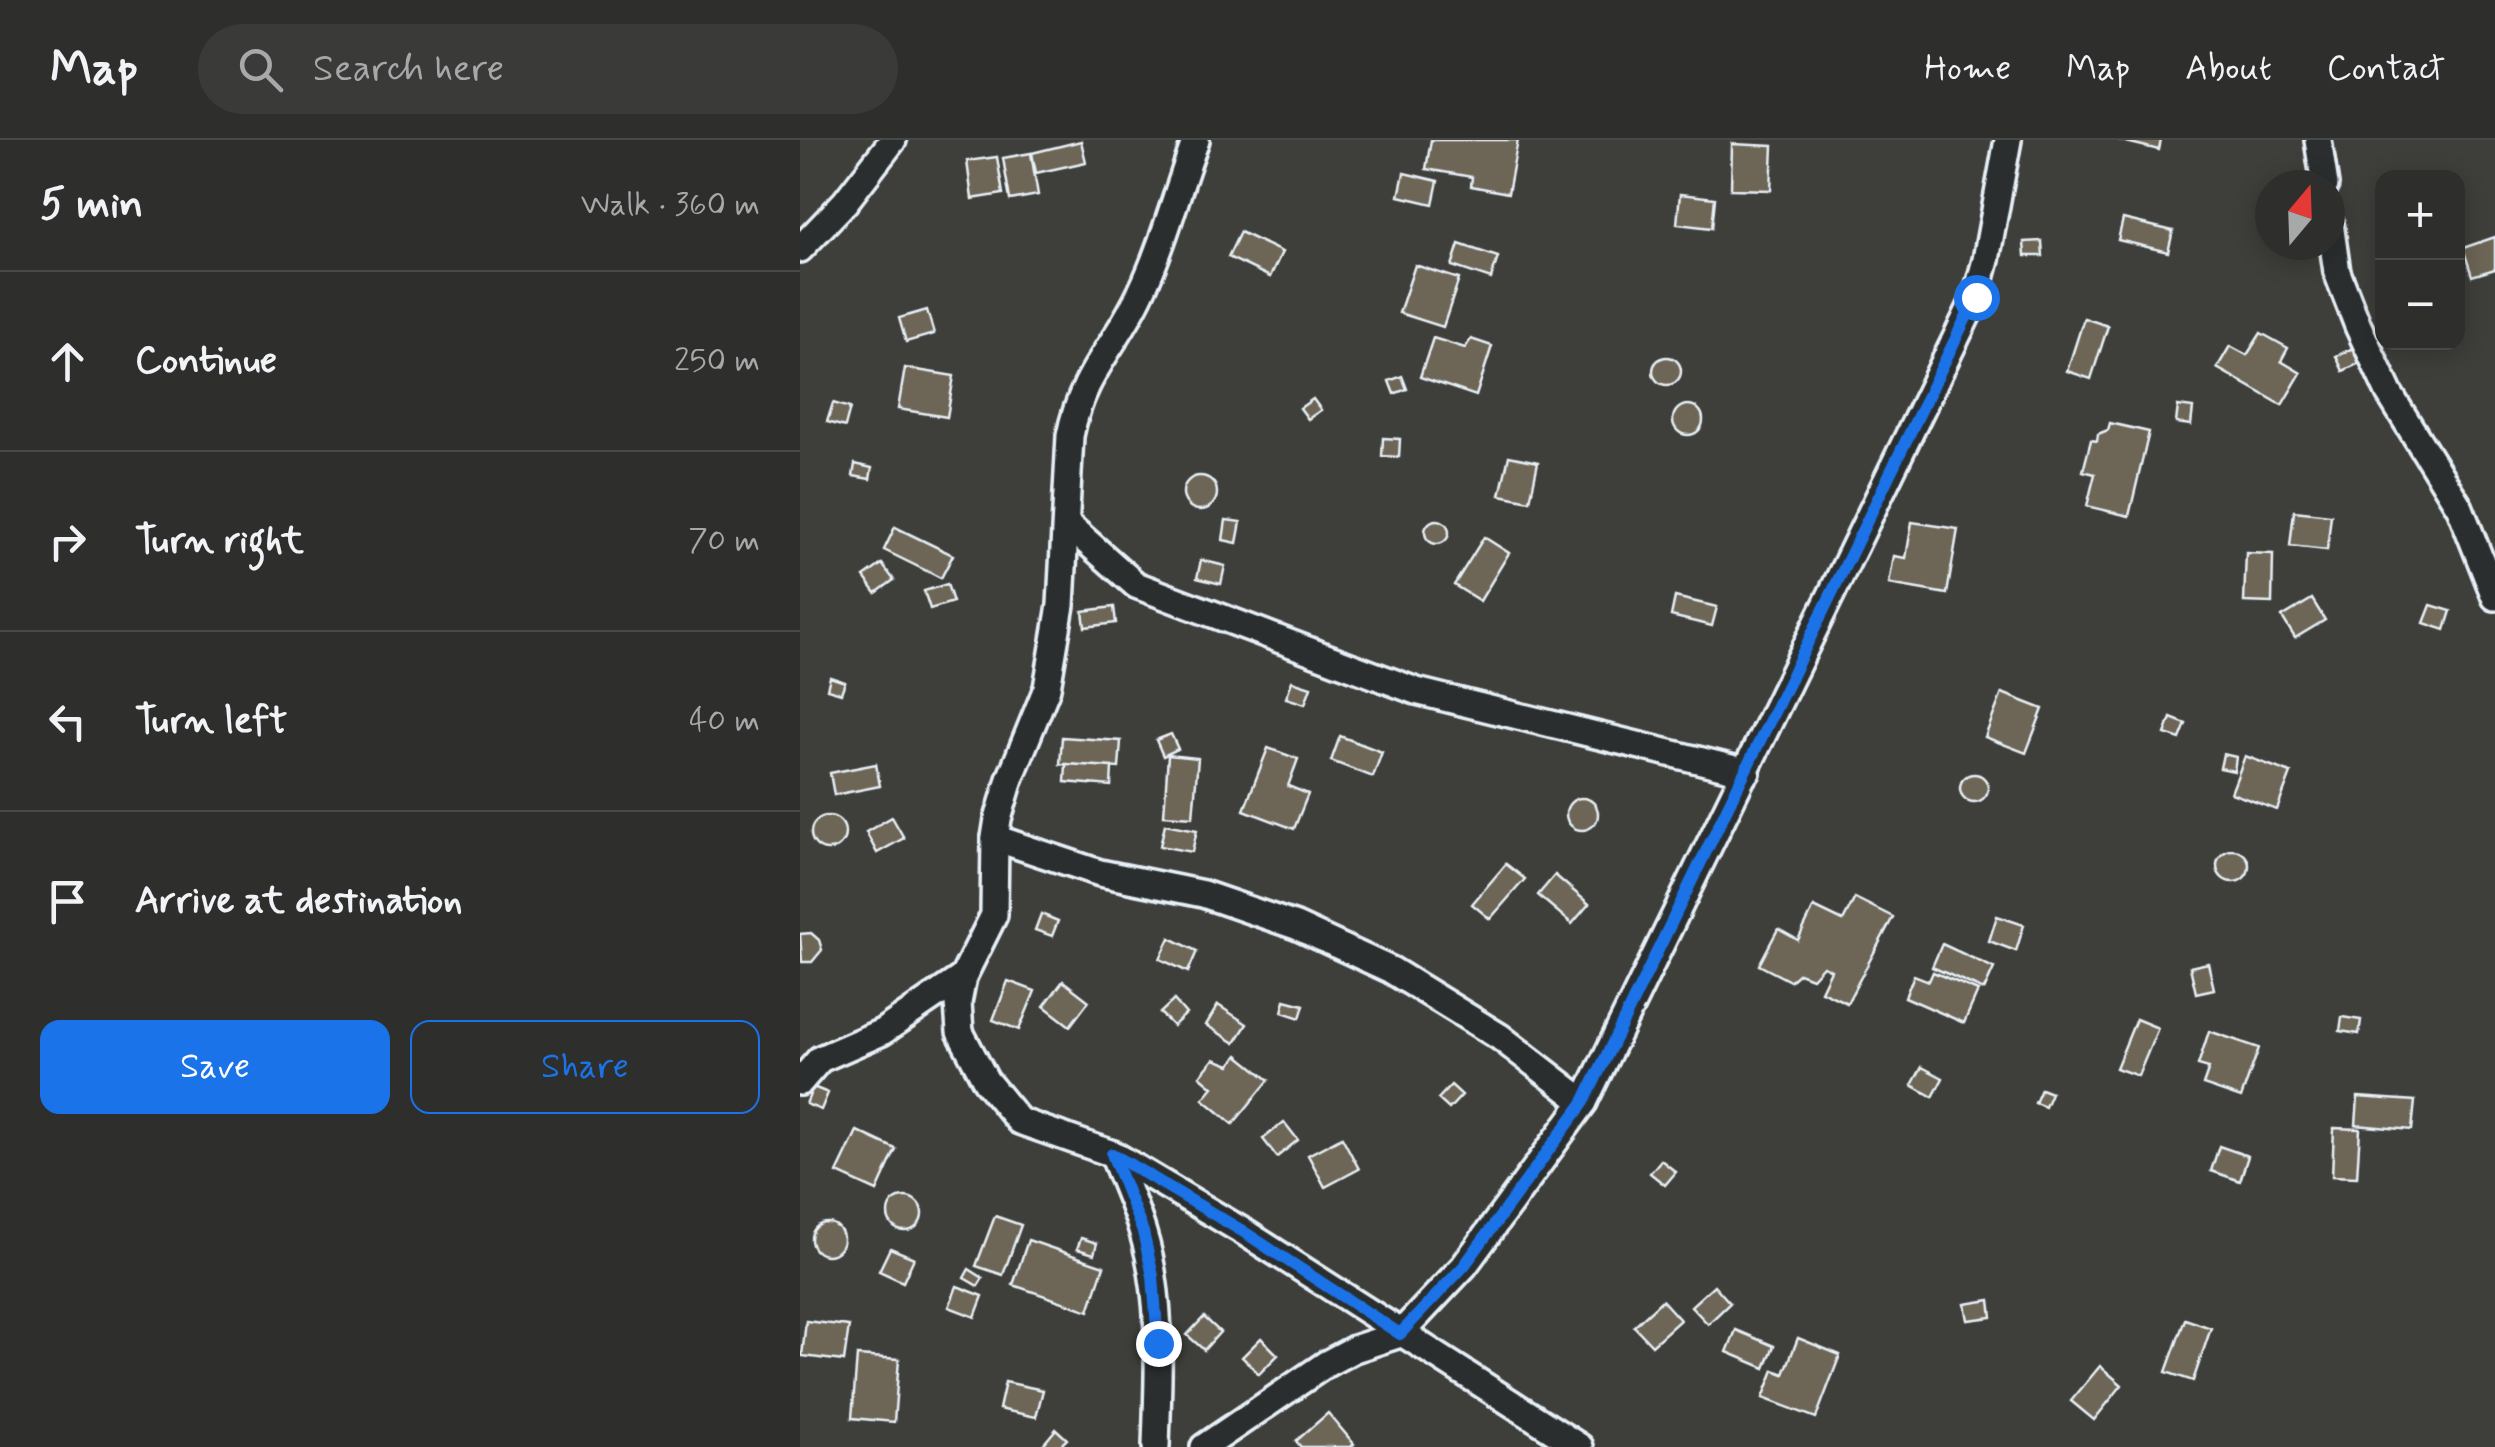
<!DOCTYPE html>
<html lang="en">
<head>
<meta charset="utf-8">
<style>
	:root { --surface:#2e2e2c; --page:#3a3a38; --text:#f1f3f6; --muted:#a7a8a9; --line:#494a48; --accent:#1a73e8 }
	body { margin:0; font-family:Mynerve,sans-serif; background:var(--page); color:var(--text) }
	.controls { position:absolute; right:30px; top:30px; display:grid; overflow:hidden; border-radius:20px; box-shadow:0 5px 25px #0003 }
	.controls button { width:90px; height:90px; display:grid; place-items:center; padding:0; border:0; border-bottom:2px solid var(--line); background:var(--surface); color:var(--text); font:50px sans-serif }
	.compass { position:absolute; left:1455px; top:30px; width:90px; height:90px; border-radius:50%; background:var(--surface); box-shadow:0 5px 25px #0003; rotate:19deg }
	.stop { position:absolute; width:30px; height:30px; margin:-22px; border:8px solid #1a73e8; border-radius:50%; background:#fff }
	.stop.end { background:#1a73e8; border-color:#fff; box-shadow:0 2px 10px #0008 }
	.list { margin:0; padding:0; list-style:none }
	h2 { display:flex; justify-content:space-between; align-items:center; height:130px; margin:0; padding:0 40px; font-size:42px }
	h2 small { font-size:32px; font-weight:400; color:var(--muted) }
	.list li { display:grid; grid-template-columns:65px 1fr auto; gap:30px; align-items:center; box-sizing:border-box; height:180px; padding:0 40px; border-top:2px solid var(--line) }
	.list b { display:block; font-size:38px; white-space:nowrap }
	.list em { font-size:32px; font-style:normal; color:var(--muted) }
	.actions { display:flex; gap:20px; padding:30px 40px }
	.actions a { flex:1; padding:22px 0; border:2px solid var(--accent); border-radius:20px; text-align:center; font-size:35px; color:var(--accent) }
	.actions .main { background:var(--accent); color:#fff }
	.icon { flex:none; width:55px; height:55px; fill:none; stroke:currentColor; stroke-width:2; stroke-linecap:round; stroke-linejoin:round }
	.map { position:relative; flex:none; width:1695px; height:1307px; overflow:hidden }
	header { display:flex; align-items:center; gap:60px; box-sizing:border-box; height:140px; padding:0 50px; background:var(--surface); border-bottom:2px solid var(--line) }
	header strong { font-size:48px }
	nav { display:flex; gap:55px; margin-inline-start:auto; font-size:35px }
	.search { width:700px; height:90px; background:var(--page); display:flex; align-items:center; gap:25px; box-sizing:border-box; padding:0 35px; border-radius:55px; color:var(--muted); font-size:38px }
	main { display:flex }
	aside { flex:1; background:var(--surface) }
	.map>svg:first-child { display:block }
</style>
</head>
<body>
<header>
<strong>Map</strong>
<div class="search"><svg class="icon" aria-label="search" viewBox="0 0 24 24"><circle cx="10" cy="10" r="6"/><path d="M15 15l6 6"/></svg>Search here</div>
<nav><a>Home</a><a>Map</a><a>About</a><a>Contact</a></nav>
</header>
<main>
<aside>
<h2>5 min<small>Walk · 360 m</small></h2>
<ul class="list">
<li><svg class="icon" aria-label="ahead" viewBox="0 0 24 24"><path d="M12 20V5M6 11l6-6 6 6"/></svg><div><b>Continue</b></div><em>250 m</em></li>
<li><svg class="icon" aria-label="right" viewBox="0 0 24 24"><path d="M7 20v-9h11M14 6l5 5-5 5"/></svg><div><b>Turn right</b></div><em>70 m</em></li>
<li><svg class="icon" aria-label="left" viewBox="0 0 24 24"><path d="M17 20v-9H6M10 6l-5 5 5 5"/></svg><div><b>Turn left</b></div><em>40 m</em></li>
<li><svg class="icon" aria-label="arrive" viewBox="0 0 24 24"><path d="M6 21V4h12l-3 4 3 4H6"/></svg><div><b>Arrive at destination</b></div></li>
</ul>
<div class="actions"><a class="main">Save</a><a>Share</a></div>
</aside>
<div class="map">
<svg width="1695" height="1307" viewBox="0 0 1695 1307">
	<rect width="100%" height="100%" fill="#3e3e3a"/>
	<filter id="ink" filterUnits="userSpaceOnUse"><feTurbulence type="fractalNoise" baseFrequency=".01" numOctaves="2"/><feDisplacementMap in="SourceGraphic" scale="20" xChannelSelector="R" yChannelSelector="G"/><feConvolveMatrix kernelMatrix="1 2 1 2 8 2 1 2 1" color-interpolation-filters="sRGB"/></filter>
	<g filter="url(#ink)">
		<!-- building -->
		<g fill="#6d6555" stroke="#e8f1f8" stroke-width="2.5">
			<polygon points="631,0 718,0 708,53 671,46 672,37 626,29"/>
			<polygon points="1318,0 1361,0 1359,10"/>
			<polygon points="281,1 286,22 236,33 232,13"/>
			<polygon points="932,4 973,6 971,50 931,49"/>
			<polygon points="231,13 238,55 210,60 203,18"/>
			<polygon points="197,17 203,54 172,59 167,21"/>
			<polygon points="604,33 638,41 633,64 599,56"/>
			<polygon points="880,54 915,58 912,88 877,84"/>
			<polygon points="1323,79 1373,91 1368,112 1318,100"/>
			<polygon points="440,92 482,112 470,137 428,117"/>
			<polygon points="1695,97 1695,129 1672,136 1663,108"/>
			<polygon points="1242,101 1243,116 1225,116 1224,102"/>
			<polygon points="659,104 698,117 691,139 652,126"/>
			<polygon points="615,125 659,139 643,187 599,173"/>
			<polygon points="127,170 134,194 106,202 99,178"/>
			<polygon points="1284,178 1308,186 1291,239 1267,231"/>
			<polygon points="1461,193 1488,208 1481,221 1501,233 1482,265 1417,228 1430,206 1447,215"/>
			<polygon points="633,198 665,208 671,199 692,206 676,256 620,237"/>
			<polygon points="1553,208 1560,223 1543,231 1536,216"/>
			<circle cx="867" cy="231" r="14"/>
			<polygon points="105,228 154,236 147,277 98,269"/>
			<polygon points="602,236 607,249 594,254 589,241"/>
			<polygon points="513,259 521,270 508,279 500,268"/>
			<polygon points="33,263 50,268 45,287 27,282"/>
			<circle cx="888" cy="280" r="15"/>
			<polygon points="1378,266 1393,268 1391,285 1376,283"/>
			<polygon points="1310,283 1349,292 1329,376 1287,366 1295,334 1283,331 1291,300 1297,301 1298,294 1308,290"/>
			<polygon points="583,298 600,299 599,317 582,316"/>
			<polygon points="709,316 738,322 730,361 700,355"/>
			<polygon points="55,324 72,328 70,339 53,336"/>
			<circle cx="400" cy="353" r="17"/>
			<polygon points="1494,371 1531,375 1527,410 1490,406"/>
			<circle cx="637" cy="392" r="12"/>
			<polygon points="426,380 441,382 437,403 423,400"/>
			<polygon points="1112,382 1158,389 1147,454 1089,444 1094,416 1106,418"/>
			<polygon points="95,387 153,415 141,438 84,410"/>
			<polygon points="684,397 709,413 680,461 654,445"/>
			<polygon points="1446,413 1473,414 1472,463 1444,462"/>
			<polygon points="401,420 425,426 421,444 397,438"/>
			<polygon points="82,424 94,440 76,453 64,437"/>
			<polygon points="147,444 153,462 130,469 124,451"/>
			<polygon points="875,457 917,467 912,486 871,476"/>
			<polygon points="1512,459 1525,480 1495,498 1482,477"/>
			<polygon points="1631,465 1651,471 1645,490 1624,483"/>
			<polygon points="314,467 316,483 285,487 283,471"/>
			<polygon points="30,537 45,542 41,553 27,549"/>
			<polygon points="492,541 511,547 505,564 486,558"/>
			<polygon points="1202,553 1243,569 1226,613 1185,597"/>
			<polygon points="1371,578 1386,584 1380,599 1365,594"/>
			<polygon points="371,594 378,609 363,616 356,600"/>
			<polygon points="540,596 582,612 573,637 531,621"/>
			<polygon points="262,597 321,601 319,628 260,624"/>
			<polygon points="468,608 498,619 488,646 508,654 494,689 444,670"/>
			<polygon points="1423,614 1436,617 1434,631 1420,628"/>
			<polygon points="368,615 398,618 393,677 364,675"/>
			<polygon points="1445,616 1491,633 1477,670 1431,653"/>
			<polygon points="76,624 80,646 34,655 30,633"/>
			<polygon points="266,624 312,627 311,646 265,642"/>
			<circle cx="1174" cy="648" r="14"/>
			<circle cx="782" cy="674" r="16"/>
			<circle cx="28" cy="693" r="17"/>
			<polygon points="92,677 104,698 77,713 66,692"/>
			<polygon points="365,684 397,690 392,712 360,706"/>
			<circle cx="1433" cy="726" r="16"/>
			<polygon points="706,724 725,739 690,779 672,764"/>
			<polygon points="755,735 789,764 772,784 738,755"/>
			<polygon points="1055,758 1093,777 1047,863 1021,851 1031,830 1023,826 1012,838 999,833 990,841 959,825 978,789 998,800 1014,767 1043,781"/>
			<polygon points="241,774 258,781 252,796 235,790"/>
			<polygon points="1197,776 1224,785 1216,811 1189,801"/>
			<polygon points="11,793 19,800 22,810 12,822 2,822 0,794"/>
			<polygon points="370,798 397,811 388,832 360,819"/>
			<polygon points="1142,804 1194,828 1184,850 1132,827"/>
			<polygon points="1408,823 1414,849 1396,853 1390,827"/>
			<polygon points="1133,832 1178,851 1164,883 1105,857 1114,835 1129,841"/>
			<polygon points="208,841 235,851 219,890 193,880"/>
			<polygon points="263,841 289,861 270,886 244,866"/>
			<polygon points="374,860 386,874 373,886 360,873"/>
			<polygon points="485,860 504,865 500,878 482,872"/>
			<polygon points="418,865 447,884 435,903 406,885"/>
			<polygon points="1542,877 1561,880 1559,894 1540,891"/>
			<polygon points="1336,879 1358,888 1338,936 1316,928"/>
			<polygon points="1409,891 1459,908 1441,958 1403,945 1409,928 1398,925"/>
			<polygon points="438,915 469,940 433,984 403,959 413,947 400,936 414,919 430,925"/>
			<polygon points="1122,927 1143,938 1133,957 1112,945"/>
			<polygon points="651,945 662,955 649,969 638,959"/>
			<polygon points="13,947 28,953 21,970 6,964"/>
			<polygon points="1241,949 1251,953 1245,967 1235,963"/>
			<polygon points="1558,957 1615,961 1612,990 1556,985"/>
			<polygon points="484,982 498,1000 477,1017 463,999"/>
			<polygon points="1534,988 1560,989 1557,1037 1532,1036"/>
			<polygon points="57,991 96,1009 77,1051 37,1033"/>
			<polygon points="542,997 559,1029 525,1047 508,1015"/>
			<polygon points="1419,1006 1448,1016 1440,1041 1411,1031"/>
			<polygon points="861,1020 876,1032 865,1045 850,1033"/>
			<circle cx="105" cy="1074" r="17"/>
			<polygon points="195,1076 221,1085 203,1135 176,1126"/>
			<circle cx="27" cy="1099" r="16"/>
			<polygon points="281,1098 297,1103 294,1114 277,1109"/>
			<polygon points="228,1100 304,1126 289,1171 213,1145"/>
			<polygon points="90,1108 114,1118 103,1142 79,1131"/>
			<polygon points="169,1129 183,1138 178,1146 164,1138"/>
			<polygon points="914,1145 930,1163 908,1184 891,1166"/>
			<polygon points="157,1146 183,1156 175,1177 149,1167"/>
			<polygon points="862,1160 880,1180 852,1205 834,1186"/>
			<polygon points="1190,1160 1192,1177 1168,1180 1165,1164"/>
			<polygon points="404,1177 420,1192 404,1210 387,1195"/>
			<polygon points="1385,1179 1411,1188 1393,1241 1366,1232"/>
			<polygon points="6,1181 49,1186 44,1221 2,1216"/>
			<polygon points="936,1190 974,1206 965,1228 927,1212"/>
			<polygon points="461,1198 478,1215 459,1234 442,1217"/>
			<polygon points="998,1198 1040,1215 1016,1278 963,1258 974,1230 984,1234"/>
			<polygon points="57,1216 99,1219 94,1282 52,1278"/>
			<polygon points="1300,1226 1322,1245 1294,1280 1271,1261"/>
			<polygon points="205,1242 243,1250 236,1277 199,1269"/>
			<polygon points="528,1273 554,1304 551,1307 501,1307 496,1301"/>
			<polygon points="256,1289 267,1299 259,1307 241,1307"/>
		</g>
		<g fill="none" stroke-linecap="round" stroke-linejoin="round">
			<!-- street casing -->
			<g stroke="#e8f1f8" stroke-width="32">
				<g id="street">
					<path d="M396 0C377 50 364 104 341 152 316 206 282 233 270 296L261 465 247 548 210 639 198 679 195 698 194 775 163 837 158 863 160 892 186 941 219 981 313 1014 444 1092 780 1307"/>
					<polyline points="1518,0 1525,45"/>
					<polyline points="1530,83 1537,132 1558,186 1589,253 1660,368 1695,457"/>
					<polyline points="0,109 45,62 93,0"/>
					<polyline points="267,384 336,445 616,551 947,632"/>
					<polyline points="195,698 300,733 403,754 496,786 591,830 700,897 784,962"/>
					<polyline points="0,942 20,919 82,892 163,837"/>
					<path d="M313 1014C323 1040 335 1066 343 1093 364 1161 358 1236 356 1307"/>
					<polyline points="404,1307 526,1224 554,1209 600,1194 664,1126 784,962 1176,157 1186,120 1208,0"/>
				</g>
			</g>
			<!-- street -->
			<use href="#street" stroke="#2a2d2e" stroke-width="25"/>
		</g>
	</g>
	<g fill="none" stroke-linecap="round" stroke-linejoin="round" filter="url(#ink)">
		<!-- route -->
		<polyline stroke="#1a73e8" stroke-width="12" points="358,1203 353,1136 343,1092 312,1014 444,1092 600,1194 664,1126 784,962 1176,157"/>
	</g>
</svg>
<div class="controls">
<button>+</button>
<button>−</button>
</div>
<svg class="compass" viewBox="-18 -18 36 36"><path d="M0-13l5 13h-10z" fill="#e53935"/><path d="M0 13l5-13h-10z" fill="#a7a8a9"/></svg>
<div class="stop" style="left:1176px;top:157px"></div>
<div class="stop end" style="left:358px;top:1203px"></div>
</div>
</main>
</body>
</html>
